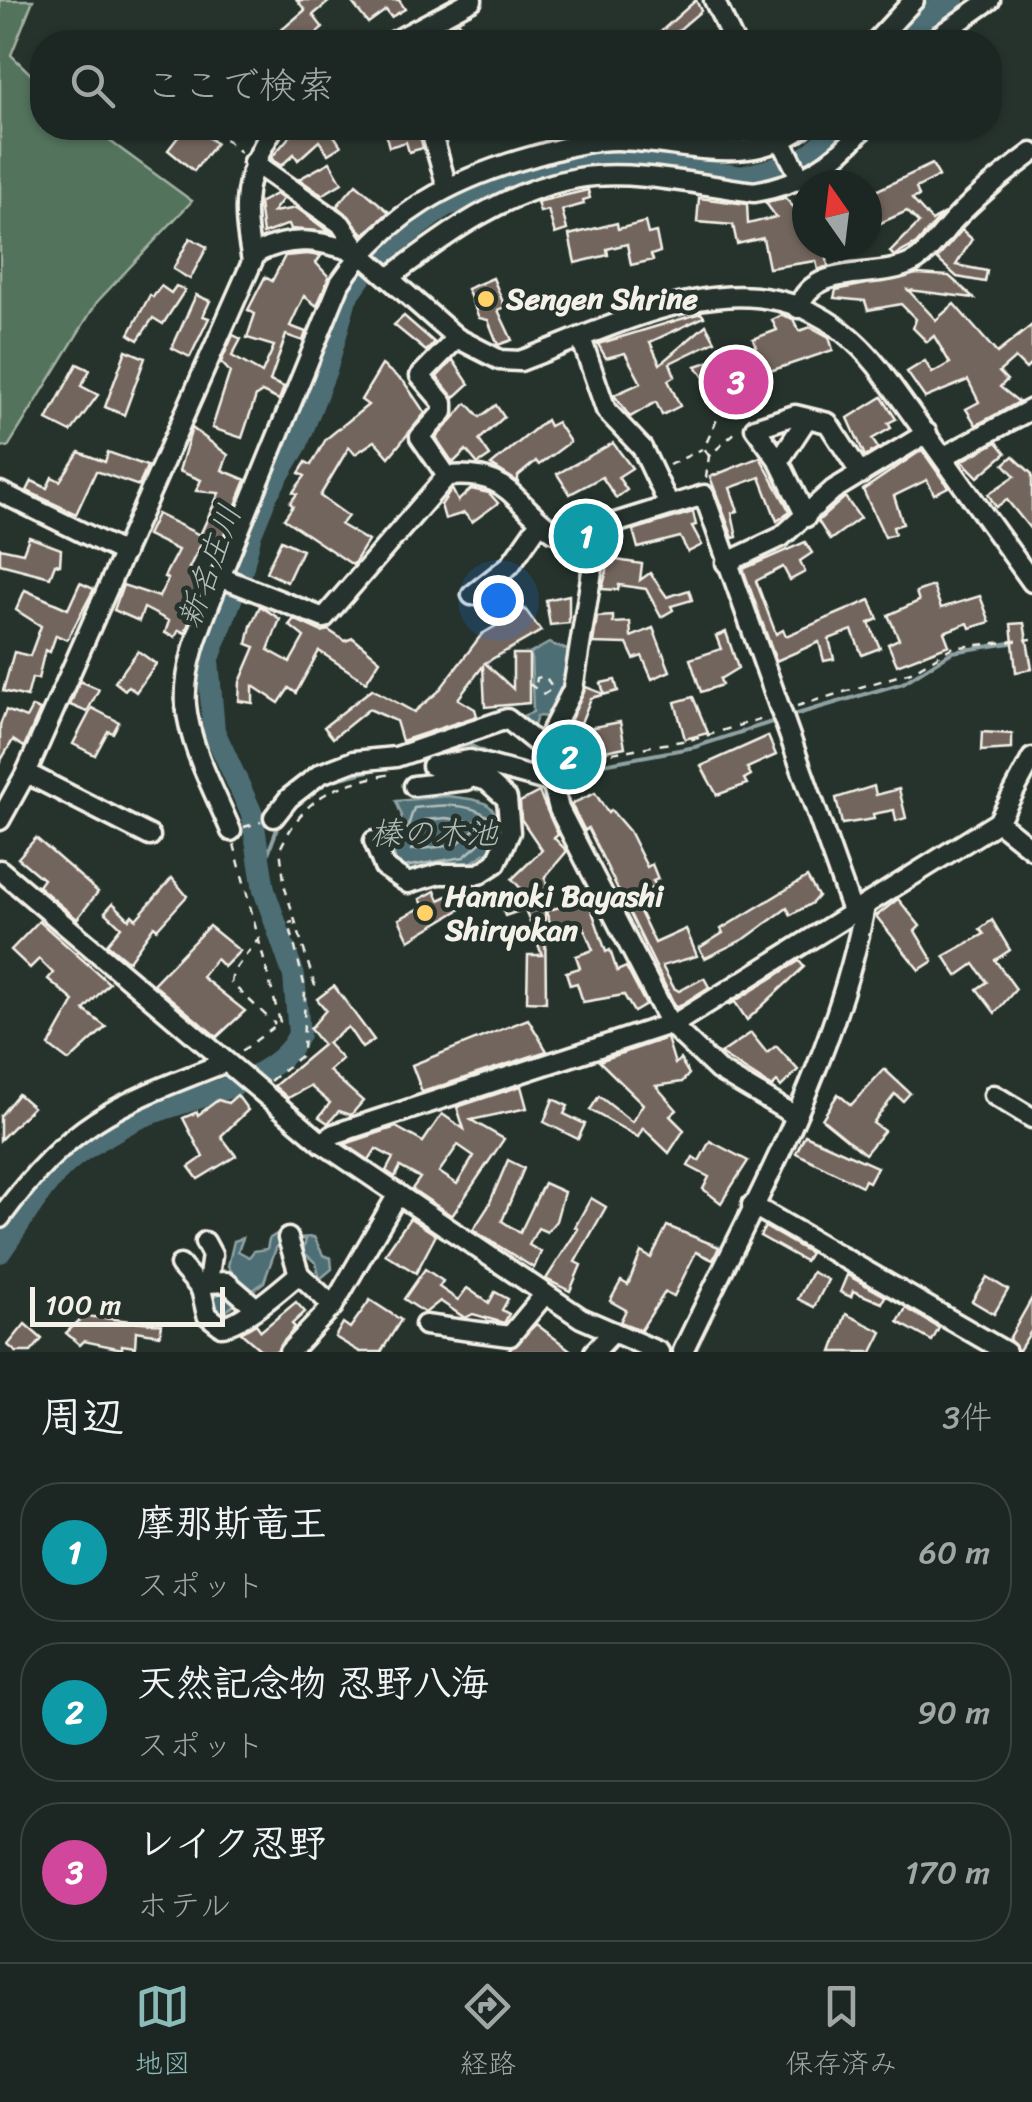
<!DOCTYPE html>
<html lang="ja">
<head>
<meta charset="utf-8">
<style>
	:root { --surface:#1c2622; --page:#29322f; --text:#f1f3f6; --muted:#a0a5a5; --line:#3a4340; --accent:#8bbbb9 }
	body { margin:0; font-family:Sriracha,"Klee One",sans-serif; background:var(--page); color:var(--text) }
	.compass { position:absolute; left:792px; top:170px; width:90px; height:90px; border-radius:50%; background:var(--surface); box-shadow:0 2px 8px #0004; rotate:346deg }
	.scale { position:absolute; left:30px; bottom:25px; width:195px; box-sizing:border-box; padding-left:10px; border:5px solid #f4f1e8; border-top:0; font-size:28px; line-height:35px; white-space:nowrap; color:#f4f1e8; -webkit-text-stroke:8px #26332d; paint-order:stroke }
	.you { position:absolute; left:498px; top:600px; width:35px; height:35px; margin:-25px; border:8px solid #fff; border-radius:50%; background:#1a73e8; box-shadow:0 0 0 15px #1a73e833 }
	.badge { display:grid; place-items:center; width:65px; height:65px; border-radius:50%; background:var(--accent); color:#fff; font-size:32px; font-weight:700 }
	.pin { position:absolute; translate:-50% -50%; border:5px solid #fff; box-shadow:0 2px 10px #0006 }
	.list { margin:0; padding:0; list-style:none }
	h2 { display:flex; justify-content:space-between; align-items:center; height:130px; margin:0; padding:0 40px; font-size:42px }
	h2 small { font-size:32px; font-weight:400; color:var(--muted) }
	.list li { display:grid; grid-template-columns:65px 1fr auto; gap:30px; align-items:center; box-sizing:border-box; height:140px; margin:0 20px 20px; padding:0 20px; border:2px solid var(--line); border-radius:40px }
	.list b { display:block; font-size:38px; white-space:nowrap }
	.list p { margin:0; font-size:32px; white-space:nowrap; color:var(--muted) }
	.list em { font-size:32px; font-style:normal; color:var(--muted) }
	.icon { flex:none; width:55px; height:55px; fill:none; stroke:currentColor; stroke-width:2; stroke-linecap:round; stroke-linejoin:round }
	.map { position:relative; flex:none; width:1032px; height:1352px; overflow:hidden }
	.search { position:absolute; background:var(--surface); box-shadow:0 2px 8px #0004; left:30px; right:30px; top:30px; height:110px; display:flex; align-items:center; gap:25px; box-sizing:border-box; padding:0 35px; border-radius:40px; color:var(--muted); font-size:38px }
	.sheet { height:610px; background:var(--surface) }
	nav { display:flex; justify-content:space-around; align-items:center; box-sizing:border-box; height:140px; border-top:2px solid var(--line); background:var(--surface); font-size:28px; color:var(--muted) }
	nav a { display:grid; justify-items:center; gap:5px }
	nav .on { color:var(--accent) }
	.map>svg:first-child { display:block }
</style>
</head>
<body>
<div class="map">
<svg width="1032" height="1352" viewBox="0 0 1032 1352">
	<rect width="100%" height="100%" fill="#26332d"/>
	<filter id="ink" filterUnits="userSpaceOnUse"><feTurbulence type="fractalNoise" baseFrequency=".01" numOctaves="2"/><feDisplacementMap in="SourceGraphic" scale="20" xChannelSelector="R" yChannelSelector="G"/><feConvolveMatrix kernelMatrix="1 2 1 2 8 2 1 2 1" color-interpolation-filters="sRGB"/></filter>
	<g filter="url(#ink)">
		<!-- green -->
		<polygon fill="#52735d" stroke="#a3b2a2" stroke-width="2.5" points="0,0 33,0 11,55 42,85 42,128 92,128 192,201 97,302 8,447 0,446"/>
		<!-- water -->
		<g fill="#4e6e75" stroke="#90a2a3" stroke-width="2.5">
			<polygon points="549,643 573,652 565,694 550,717 537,716 534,726 529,728 518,718 533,712 531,653"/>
			<path d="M447 796C486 801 501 799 497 845L465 867 402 877 392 873 378 838 390 832 402 816 396 801Z"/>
			<path d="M284 1229 296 1238 314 1237 323 1255 331 1258 332 1269 320 1279 316 1263 303 1252 306 1239 284 1240 276 1248 264 1282 227 1310 229 1323C221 1319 212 1308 211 1298L239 1283 228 1266 234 1241 243 1238 238 1251 249 1257 254 1251 267 1249 269 1239Z"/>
		</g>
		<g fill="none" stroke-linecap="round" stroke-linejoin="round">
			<!-- shore -->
			<g stroke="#b2bdba" stroke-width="2.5">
				<polygon points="446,818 473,822 476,828 456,845 411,850 425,820"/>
				<path d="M396 862 390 845 407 829 414 808C436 805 468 802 487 816L488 836 464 857 404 867"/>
			</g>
			<!-- stream -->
			<g stroke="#90a2a3" stroke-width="4">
				<polyline points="787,717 903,683 952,652 1017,642"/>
				<polyline points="412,761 469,745 507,762"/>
				<polyline points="555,773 695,747 778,720"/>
				<polyline points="286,814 325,782 393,765"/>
				<polyline points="261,872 280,821"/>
			</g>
			<!-- river -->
			<g stroke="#4e6e75" stroke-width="22">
				<polyline points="897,42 929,13 953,0"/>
				<path d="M0 1252C26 1216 45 1176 83 1150 102 1138 123 1124 144 1116 188 1098 279 1083 299 1034L294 976 264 890 252 814 214 731 208 661 242 570 251 533 267 494 297 444 327 367 346 298 373 260 446 205 492 193 569 157H606L742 177 801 162 841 128"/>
			</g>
		</g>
		<!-- building -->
		<g fill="#72655d" stroke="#f4f1e8" stroke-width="2.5" fill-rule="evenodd">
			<polygon points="297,0 331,0 313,15 323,28 306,42 287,42 279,32 305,10"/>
			<polygon points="350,0 399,0 405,9 391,17 386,10 368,23"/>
			<polygon points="696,0 701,11 688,22 665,42 649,42"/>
			<polygon points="458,22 482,42 419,42 454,24"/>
			<polygon points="185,128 195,128 216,143 194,171 168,150"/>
			<polygon points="297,128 310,132 329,128 341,146 328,154 319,141 298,160 294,154 281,166 271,158"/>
			<polygon points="384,128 418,128 423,148 409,152 406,142 389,147"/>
			<polygon points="330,162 342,183 322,195 299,179"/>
			<polygon points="932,164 939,176 916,188 919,196 912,199 932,221 944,213 916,244 894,256 890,252 919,223 907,211 867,229 867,195"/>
			<polygon points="356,184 389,212 364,234 337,206"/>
			<polygon points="588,190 590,198 583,200 584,204 562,210 567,230 555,234 548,210 540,212 537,202"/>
			<polygon points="276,194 283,199 273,212 297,208 329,232 291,229 289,224 263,234 259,203"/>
			<polygon points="699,198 747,204 748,224 776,217 766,203 785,198 800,214 807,245 825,245 828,266 818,270 816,261 769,268 763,238 737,244 733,225 697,222"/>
			<polygon points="645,222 648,234 656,232 660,252 651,255 653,260 631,265 627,244 607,249 608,255 575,263 569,235 617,223 618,229"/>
			<polygon points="962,230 972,239 956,265 987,271 985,282 957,277 937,259"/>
			<polygon points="190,238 207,247 190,279 173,269"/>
			<polygon points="307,254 321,256 316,263 329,277 317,306 304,296 290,326 306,332 303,341 286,335 270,381 284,387 279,400 262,392 256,396 242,438 212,428 230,372 221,362 233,335 241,339 232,356 262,373 274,346 247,338 255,314 248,310 265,277 272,281 285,256"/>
			<polygon points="917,274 949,276 974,298 908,290 936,320 954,304 997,353 1032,325 1032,363 1026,369 1015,358 999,372 1007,380 1000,387 1019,402 976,425 966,409 979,402 968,380 925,398 907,372 925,361 932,373 950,363 934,336 927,342 913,328 916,319 901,304 868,310 865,301 834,298 836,290"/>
			<polygon points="493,278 505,307 498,310 512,340 498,345 488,320 479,318 467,289"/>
			<polygon points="161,286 171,293 176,286 185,290 163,324 153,318 138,340 129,334 150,295 153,297"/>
			<polygon points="196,295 210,301 203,316 209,318 190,357 172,348"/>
			<polygon points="701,313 704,317 650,342 660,364 706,325 715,341 670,363 675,376 668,380 680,406 662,415 656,402 630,417 614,395 641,383 625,353 606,358 598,344"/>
			<polygon points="782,315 793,319 799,331 811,327 829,337 833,350 752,377 757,387 720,401 696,366 756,346 753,339 777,330 772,320"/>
			<polygon points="404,316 435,343 426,351 394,325"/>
			<polygon points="126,350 145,358 124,415 105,407"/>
			<polygon points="453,360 469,384 454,398 437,377"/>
			<polygon points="77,364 90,370 81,386 98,395 71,432 47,420"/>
			<polygon points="382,365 404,382 425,413 389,457 375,441 355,454 349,447 320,496 348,516 341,525 368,541 353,565 284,519 293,506 290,503 297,494 293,492 305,476 299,473 306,462 311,465 326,439 368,405 361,400"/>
			<polygon points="882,397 896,419 888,423 891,428 872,439 878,448 865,456 848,418"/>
			<polygon points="467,403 480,417 496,405 504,417 479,440 490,456 478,464 466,450 453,463 436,438"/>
			<polygon points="546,420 549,426 557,422 570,442 539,465 536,461 518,476 518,482 491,465"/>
			<polygon points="192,428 228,455 222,470 246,480 217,552 201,544 189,568 206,577 185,633 179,630 175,637 165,633 169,621 144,608 139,621 114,610 123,585 159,597 168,579 164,577 178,550 147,535 157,514 200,535 219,493 196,491 201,480 179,471"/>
			<polygon points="997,442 1006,453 978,477 962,461"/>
			<polygon points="613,443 632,468 618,477 627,490 616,498 602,477 570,494 557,474"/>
			<polygon points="922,450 948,487 934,494 927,480 894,496 903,524 893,527 895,534 885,537 863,490"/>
			<polygon points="79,452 105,462 108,452 147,466 139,486 96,471 76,514 27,491 32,481 47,488 52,477 60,481"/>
			<polygon points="1013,456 1032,474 1032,531 1007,500 996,507 988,494 1015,476 1004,464"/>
			<polygon points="760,457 790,512 777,521 760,477 730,488 738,511 732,513 737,537 733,538 710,477"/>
			<polygon points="452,489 458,501 471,489 489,493 498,503 472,522 464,513 445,519 441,505"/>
			<polygon points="845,497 860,518 830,540 818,521"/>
			<polygon points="693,512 696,525 692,526 702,545 688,552 680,537 638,548 633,530"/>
			<polygon points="29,537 61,549 60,565 55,564 50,577 0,564 0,548 23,553"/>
			<polygon points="281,540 302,550 287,582 266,572"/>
			<polygon points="805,542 812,553 800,561 805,572 790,580 783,567 756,581 776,634 783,630 786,636 870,600 878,619 869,623 880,648 862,655 852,630 829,639 834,659 824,661 819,642 776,661 743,569"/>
			<polygon points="610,559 642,564 640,580 650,573 667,597 689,590 692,600 671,606 673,610 661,617 646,589 619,585 618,590 602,589"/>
			<polygon points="80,583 94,589 67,640 56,635 50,652 45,650 38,679 32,678 27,697 3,691 14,652 30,656 41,626 16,610 25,590 68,609"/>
			<polygon points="933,586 941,608 980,596 990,622 970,628 968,623 944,632 949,645 897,665 888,644 899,639 888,615 919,601 916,592"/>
			<polygon points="569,595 569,623 550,625 546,600"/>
			<polygon points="260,606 280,619 268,650 290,662 304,637 289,625 294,619 322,632 328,630 345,641 353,638 380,660 366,682 319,651 296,693 289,688 279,703 253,686 253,703 239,701 240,682 255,647 247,644 251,626"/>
			<polygon points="525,609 541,631 485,663 513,689 513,654 529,654 529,703 485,707 483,666 458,699 475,709 477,716 402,741 396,721 369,709 333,738 324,727 372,689 414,712 438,692 482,634"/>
			<polygon points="613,616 613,623 630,622 631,637 653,628 670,671 652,679 642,656 634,659 627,644 593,643 597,617"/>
			<polygon points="1024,623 1032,669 1016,672 1011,624"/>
			<polygon points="726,632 738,668 720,679 722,685 701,692 690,659 721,649 716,636"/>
			<polygon points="138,651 156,664 136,692 128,686 125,690 115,682"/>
			<polygon points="615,680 618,691 591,698 578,730 620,722 625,747 595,753 593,741 566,730 586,687 604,694 601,683"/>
			<polygon points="80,681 99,689 87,712 70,705"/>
			<polygon points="693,697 708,733 685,739 675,702"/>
			<polygon points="32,707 40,710 24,747 13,740 0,762 0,725 6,710 26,718"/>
			<polygon points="92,708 119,722 113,733 108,731 95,755 73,744"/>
			<polygon points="982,732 1012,734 1012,749 981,751"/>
			<polygon points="768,736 776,755 747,768 751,775 744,779 747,784 717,795 701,766"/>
			<polygon points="874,786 876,795 899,789 906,818 896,821 894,810 873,814 874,819 842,824 836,798"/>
			<polygon points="539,792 558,835 554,838 567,851 545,877 553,909 588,899 606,952 610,950 617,971 626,967 646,1005 634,1012 624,995 583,1002 577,983 570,985 566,972 580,968 576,956 593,950 582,924 554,934 546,911 551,909 545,910 546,1002 527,1001 528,955 542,955 525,909 505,916 501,905 527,895 512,879 542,850 521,819 520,802"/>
			<polygon points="595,793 608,813 611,810 629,831 647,867 652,864 658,879 653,881 656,886 633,897 655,943 686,929 697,956 662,966 674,988 679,991 704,978 709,987 676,1008 588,828 585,831 571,804"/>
			<polygon points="36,838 98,892 77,919 38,886 43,879 18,858"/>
			<polygon points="807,877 818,896 812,903 791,915 787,908 746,938 705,958 699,948 723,933 721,929"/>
			<polygon points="172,878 187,896 157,929 154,926 129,961 125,959 107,944 121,927 105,912 113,903 129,919 132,915 136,919"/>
			<polygon points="462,889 469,904 409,940 399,919 424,906 420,899 435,891 439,900"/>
			<polygon points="898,899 920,926 915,931 933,961 919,970 876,916"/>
			<polygon points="992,920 1010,950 995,960 1016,989 995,1013 977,989 987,982 974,964 957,976 944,956 984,934 980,929"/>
			<polygon points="39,921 109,983 84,1010 106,1027 69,1061 49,1046 74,1001 48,979 53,973 39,959 30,968 11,950"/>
			<polygon points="209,926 240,951 224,967 216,959 202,977 245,1011 217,1037 153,984"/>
			<polygon points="799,961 804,967 747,1020 735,1002 729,1005"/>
			<polygon points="334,986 374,1040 362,1048 348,1027 327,1043 342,1059 329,1071 363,1101 351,1115 339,1111 328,1123 319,1117 330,1103 310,1086 288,1098 274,1086 323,1045 310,1029 326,1010 317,999"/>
			<polygon points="528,1019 547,1051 422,1092 412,1065"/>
			<polygon points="751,1033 767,1053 776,1046 798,1070 781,1087 777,1082 772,1087 720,1054"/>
			<polygon points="667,1038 675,1064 680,1059 689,1074 682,1082 656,1086 677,1110 670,1116 684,1130 669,1153 643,1128 638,1137 590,1110 599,1096 632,1122 643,1104 599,1061"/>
			<polygon points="884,1069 910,1093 903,1101 895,1094 873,1123 884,1131 865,1154 822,1119 838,1094 851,1105"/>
			<path d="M521 1086 527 1108 471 1120 504 1139 452 1216 412 1189 420 1178 400 1167 395 1177 386 1171 393 1158 376 1149 369 1160 345 1144 396 1127 423 1142 442 1114 464 1129 457 1107ZM458 1145 474 1156 457 1184 439 1172Z"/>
			<polygon points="18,1094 33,1107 0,1140 0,1116"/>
			<polygon points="237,1095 248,1110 221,1136 236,1156 198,1179 189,1167 203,1157 183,1118 197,1112 198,1115 218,1100 228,1103"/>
			<polygon points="553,1099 568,1106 564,1114 585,1124 578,1139 544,1122"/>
			<polygon points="805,1135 877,1167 869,1182 865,1180 862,1186 796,1153"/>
			<polygon points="710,1141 748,1161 721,1203 703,1189 709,1177 688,1166 693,1157 699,1161"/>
			<polygon points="508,1160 524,1168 502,1221 520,1233 544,1183 564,1192 556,1221 547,1232 538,1228 529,1245 541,1252 534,1268 473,1230 488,1207"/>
			<polygon points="591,1198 606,1207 575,1262 581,1265 570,1291 546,1279 578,1229 575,1227"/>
			<polygon points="410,1218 436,1235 416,1273 385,1254"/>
			<polygon points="667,1226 719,1247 713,1260 696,1252 674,1296 665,1292 641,1330 620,1322 626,1310 610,1301 621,1281 628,1285 641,1252 651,1258"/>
			<polygon points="765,1227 810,1253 805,1261 760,1236"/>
			<polygon points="425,1269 443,1281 439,1287 458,1300 467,1288 489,1303 495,1292 508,1299 502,1310 509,1314 504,1323 473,1314 465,1318 440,1301 425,1313 404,1299"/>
			<polygon points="812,1272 828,1280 814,1307 798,1299"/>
			<polygon points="847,1275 885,1296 882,1303 853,1291 851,1297 840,1292"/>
			<polygon points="987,1277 1008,1290 994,1314 972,1301"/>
			<polygon points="1032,1298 1032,1330 1018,1352 1009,1339"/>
			<polygon points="370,1300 401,1320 381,1352 360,1352 335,1337 343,1323 350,1328"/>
			<polygon points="296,1302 305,1312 292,1324 295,1327 277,1352 263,1352 241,1333 256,1324 261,1331"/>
			<polygon points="906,1308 939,1328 932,1341 898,1322"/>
			<polygon points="846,1314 882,1332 872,1352 832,1352"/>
			<polygon points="84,1316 162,1324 160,1335 136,1331 135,1347 122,1345 122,1349 84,1341 80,1345 66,1333"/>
			<polygon points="25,1324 42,1339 31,1352 16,1352 8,1345"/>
			<polygon points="536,1324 573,1352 507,1352"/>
		</g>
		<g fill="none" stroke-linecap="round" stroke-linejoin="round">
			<!-- minor casing -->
			<g stroke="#f4f1e8" stroke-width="25">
				<g id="minor">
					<polyline points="714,0 734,42"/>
					<polyline points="393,42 472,0"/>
					<polyline points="875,42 914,0"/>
					<polyline points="930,42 990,0"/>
					<polyline points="430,128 447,187"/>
					<polyline points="775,128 801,179"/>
					<path d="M253 162 341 224 360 253 457 338 500 360 520 361C643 315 776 239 878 367L1032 582"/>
					<path d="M252 261C241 202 243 180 273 128"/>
					<path d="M390 277C446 234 506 190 578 178 633 169 699 185 754 192 802 184 833 164 864 128"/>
					<path d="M798 308C815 260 876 282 913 262 929 254 943 231 956 218 979 194 1005 173 1032 153"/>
					<polyline points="581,338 606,410 642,448 668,503"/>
					<polyline points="806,420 779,461 755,428 795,415 828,423 861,474"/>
					<polyline points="943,457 1032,409"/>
					<polyline points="779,461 806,517"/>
					<path d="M447 476C510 471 508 498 554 532L599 528"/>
					<polyline points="0,492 124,553"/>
					<polyline points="726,563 781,537 833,490 927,433"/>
					<path d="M220 577 340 283C387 213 454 178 534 156 562 148 588 140 617 140 682 141 745 169 802 128"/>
					<polyline points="472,595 510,565 540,522"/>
					<polyline points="439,765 470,760 550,782"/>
					<polyline points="26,773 150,836"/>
					<polyline points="414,786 467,780"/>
					<polyline points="274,817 289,798 320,774 354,761 396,757 507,719 543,748"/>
					<path d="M0 820 26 773 256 253C294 234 321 241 360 253"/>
					<polyline points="998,822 1032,849"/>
					<path d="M231 831C215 792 190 748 186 705 183 661 205 617 220 577L324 618 447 476 420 437 443 412V403L420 376 457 338"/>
					<polyline points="374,841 384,867 408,883 439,874 479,874 496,863 510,832 507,799 487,781 432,766"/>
					<polyline points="0,870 322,1143 581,1318 659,1352"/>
					<polyline points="994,1095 1032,1118"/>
					<polyline points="794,1115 718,1070 670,1024 559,809 543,748 573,689 599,528 704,495 853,914"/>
					<polyline points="322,1143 334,1134 679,1021 998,822 1032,758"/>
					<polyline points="752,1205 1006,1352"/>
					<path d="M0 1218C73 1120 113 1106 224 1063"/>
					<polyline points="288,1238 299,1274"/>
					<polyline points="205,1242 212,1255 208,1283"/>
					<polyline points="180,1265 201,1289"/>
					<path d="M254 1306 226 1282 208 1283 201 1289 207 1315 221 1326C240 1326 282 1288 299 1274L333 1306"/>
					<polyline points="425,1325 510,1336 545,1294"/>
					<path d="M683 1351C751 1208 836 1062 865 906"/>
					<polyline points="289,1352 333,1306 398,1194"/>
					<polyline points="594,1352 613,1332"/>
				</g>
			</g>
			<!-- path -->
			<g stroke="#f4f1e8" stroke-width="2.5" stroke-dasharray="8 8" stroke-linecap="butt">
				<polyline points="213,128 240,152"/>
				<polyline points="709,456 704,448 723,406 745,399 746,414"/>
				<polyline points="669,465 702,449"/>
				<polyline points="706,478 709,456 738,430"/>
				<polyline points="529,684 544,694 553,688 545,676 537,678 536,685"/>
				<polyline points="797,706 911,672 951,648 1032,639"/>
				<polyline points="565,761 699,738 766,717"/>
				<polyline points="244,827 261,822"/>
				<polyline points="234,844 280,1022 238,1054"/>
				<polyline points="260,937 233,972 231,983 275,1024"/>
				<path d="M315 986 285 888 280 849C306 794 334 785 391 774"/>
				<polyline points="270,1081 303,1054 305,988 289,923 293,922"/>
			</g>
			<!-- minor -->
			<use href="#minor" stroke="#26332d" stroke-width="18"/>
		</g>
	</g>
	<!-- markers -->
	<g fill="#ffd166" stroke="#26332d" stroke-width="4">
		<circle cx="486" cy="299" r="10"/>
		<circle cx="425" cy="913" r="10"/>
	</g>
	<g text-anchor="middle" stroke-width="9" stroke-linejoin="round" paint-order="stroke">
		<!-- poi labels -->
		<g font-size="30" font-weight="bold" fill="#f4f1e8" stroke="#26332d" text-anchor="start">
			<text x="506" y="309">Sengen Shrine</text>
			<text x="445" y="906">Hannoki Bayashi<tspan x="445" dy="34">Shiryokan</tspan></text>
		</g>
		<!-- water labels -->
		<g font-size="32" font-style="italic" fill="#b2bdba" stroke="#26332d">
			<text transform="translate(209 566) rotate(-70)" y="11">新名庄川</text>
			<text x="434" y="844">榛の木池</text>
		</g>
	</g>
</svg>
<svg class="compass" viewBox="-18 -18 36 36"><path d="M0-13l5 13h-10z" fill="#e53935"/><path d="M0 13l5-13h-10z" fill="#a0a5a5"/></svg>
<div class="scale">100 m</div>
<div class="you"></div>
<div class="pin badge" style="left:586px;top:536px;background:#0f9aa8">1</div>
<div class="pin badge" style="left:569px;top:757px;background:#0f9aa8">2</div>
<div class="pin badge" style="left:736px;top:382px;background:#d1479c">3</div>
<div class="search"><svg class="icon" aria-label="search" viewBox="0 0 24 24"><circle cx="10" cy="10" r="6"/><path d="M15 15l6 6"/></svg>ここで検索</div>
</div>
<section class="sheet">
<h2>周辺<small>3件</small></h2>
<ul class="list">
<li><span class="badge" style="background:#0f9aa8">1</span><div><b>摩那斯竜王</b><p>スポット</p></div><em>60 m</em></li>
<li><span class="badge" style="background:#0f9aa8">2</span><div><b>天然記念物 忍野八海</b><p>スポット</p></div><em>90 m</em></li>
<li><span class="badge" style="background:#d1479c">3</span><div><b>レイク忍野</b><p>ホテル</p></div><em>170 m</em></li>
</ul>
</section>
<nav>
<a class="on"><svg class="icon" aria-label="map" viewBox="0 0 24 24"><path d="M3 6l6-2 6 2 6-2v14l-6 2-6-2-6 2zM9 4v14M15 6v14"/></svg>地図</a>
<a><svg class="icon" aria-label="directions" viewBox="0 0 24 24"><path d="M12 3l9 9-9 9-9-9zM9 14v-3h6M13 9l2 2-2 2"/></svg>経路</a>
<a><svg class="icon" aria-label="saved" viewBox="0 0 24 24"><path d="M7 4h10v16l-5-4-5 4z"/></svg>保存済み</a>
</nav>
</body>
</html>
